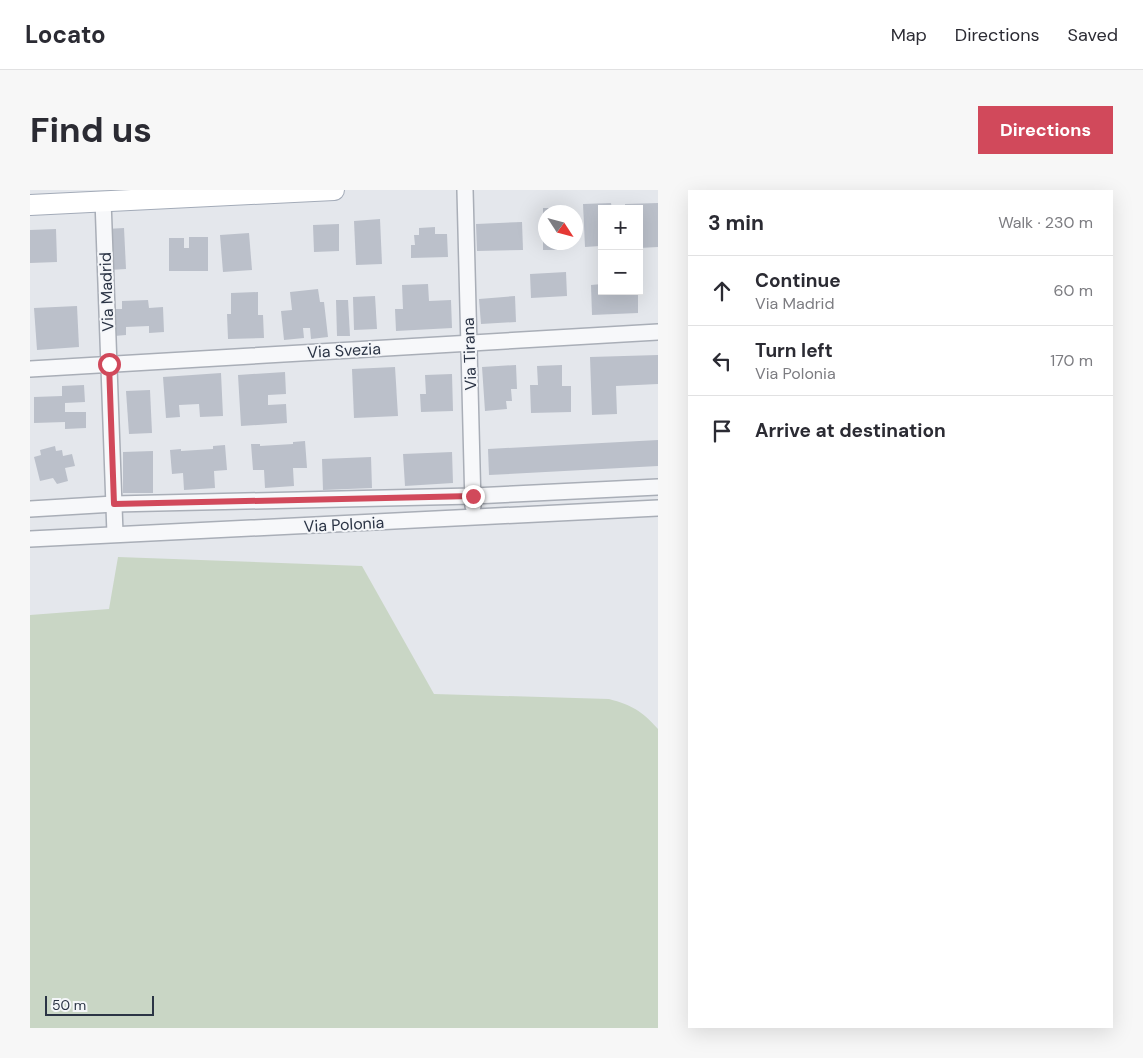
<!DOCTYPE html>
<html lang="en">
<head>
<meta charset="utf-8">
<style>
	:root { --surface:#fff; --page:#f7f7f7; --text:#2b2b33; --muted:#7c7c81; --line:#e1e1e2; --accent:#d1495b }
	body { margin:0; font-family:"DM Sans",sans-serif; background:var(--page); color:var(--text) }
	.controls { position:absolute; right:15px; top:15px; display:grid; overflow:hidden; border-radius:0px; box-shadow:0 5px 20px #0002 }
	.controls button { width:45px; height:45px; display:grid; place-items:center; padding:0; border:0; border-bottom:1px solid var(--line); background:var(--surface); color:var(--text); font:25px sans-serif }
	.compass { position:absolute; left:508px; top:15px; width:45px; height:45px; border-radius:50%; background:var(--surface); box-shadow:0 5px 20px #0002; rotate:126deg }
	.scale { position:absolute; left:15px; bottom:12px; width:109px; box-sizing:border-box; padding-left:5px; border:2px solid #2b3445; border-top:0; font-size:14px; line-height:18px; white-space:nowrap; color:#2b3445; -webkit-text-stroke:4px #f4f6f9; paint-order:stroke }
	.stop { position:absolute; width:15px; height:15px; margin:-11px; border:4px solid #d1495b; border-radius:50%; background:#fff }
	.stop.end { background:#d1495b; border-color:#fff; box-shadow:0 1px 5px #0008 }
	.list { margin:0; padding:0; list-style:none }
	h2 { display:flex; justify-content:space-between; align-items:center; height:65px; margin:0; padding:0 20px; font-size:21px }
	h2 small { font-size:16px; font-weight:400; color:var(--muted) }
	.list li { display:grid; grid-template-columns:32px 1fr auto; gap:15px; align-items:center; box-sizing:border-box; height:70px; padding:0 20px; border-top:1px solid var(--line) }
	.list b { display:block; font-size:19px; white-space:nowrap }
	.list p { margin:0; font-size:16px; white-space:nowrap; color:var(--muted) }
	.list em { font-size:16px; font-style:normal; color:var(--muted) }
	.icon { flex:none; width:28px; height:28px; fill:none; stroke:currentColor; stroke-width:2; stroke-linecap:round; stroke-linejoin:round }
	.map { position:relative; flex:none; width:628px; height:838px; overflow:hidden; border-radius:0px }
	header { display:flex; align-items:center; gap:30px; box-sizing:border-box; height:70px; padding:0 25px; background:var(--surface); border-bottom:1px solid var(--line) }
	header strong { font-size:24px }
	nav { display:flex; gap:28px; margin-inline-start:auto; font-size:18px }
	.intro { display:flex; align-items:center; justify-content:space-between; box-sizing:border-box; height:120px; padding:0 30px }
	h1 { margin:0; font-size:35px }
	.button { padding:12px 22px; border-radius:0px; background:var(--accent); color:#fff; font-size:18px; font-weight:700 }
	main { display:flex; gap:30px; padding:0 30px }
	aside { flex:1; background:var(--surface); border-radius:0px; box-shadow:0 5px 20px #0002 }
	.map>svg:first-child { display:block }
</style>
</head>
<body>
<header>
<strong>Locato</strong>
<nav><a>Map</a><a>Directions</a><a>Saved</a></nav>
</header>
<div class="intro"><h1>Find us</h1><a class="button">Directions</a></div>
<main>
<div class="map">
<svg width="628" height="838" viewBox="0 0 628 838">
	<rect width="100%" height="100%" fill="#e4e7ec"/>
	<!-- green -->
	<path fill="#c9d6c5" d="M88 367 332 376 404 504 579 509C602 515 612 521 628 539V838H0V425L79 419Z"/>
	<!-- building -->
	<g fill="#bbc0ca">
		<polygon points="581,13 582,19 572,19 572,53 569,53 570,56 555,57 553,14"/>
		<polygon points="628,13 628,57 609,58 609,19 595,19 595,14"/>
		<polygon points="513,18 538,18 538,22 516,22 516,52 526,52 527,60 513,60"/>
		<polygon points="350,29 352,74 326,75 324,31"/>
		<polygon points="492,32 493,60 447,61 446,34"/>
		<polygon points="309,34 309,61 284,62 283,35"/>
		<polygon points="405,37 405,44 417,44 418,67 381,68 381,55 385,55 384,45 389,45 389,38"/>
		<polygon points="94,38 96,79 79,80 76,39"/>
		<polygon points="26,39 27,72 0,73 0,40"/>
		<polygon points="219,43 222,80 193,82 190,45"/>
		<polygon points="159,47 178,47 178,81 139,81 139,48 154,48 154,58 159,58"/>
		<polygon points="536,82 537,106 501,108 500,84"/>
		<polygon points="398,94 399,111 421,110 422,138 366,141 365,119 373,119 372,95"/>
		<polygon points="572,94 572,101 608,101 608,123 562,125 561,95"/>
		<polygon points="288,99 290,112 294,112 298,147 281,149 280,138 273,138 274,148 254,150 251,121 262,120 260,102"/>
		<polygon points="228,102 228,125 233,125 234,148 198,149 197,124 201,124 201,103"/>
		<polygon points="345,106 347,139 324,140 323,107"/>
		<polygon points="485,106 486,132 451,134 449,109"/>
		<polygon points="118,110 119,118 133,117 134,142 119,143 119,136 96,137 96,145 84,146 83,119 92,119 92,111"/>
		<polygon points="306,110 318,110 320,146 307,146"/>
		<polygon points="47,116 49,157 7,160 4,118"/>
		<polygon points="628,165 628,194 586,196 587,224 562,225 560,167"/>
		<polygon points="486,175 487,199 481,199 482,211 476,211 477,219 455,221 452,177"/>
		<polygon points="532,175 532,196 541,196 541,222 501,223 500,195 508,195 507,176"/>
		<polygon points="365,177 368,226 324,228 322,179"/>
		<polygon points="255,182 256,204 238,205 238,215 256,214 257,233 211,236 208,185"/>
		<polygon points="191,183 193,226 170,227 169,214 149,215 150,227 136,228 133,187"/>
		<polygon points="422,184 423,221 391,222 390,204 396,204 395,185"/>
		<polygon points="54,195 55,212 35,213 35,222 56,222 56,238 35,239 35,232 4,233 4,207 32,206 32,196"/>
		<polygon points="120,200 122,243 99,244 96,201"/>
		<polygon points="628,250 628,276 459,285 458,259"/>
		<polygon points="275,251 277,278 263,278 264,296 235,298 234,280 223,280 221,254 230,254 230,256 263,254 263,252"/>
		<polygon points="195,255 197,280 184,281 185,298 154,300 153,283 142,284 140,260 151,259 151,261 183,259 183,256"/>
		<polygon points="25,256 26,261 32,260 33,266 42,264 45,276 35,278 38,291 27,294 23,288 10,291 4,267 11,265 10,260"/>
		<polygon points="123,261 123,303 93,303 93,262"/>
		<polygon points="422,262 423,293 375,296 373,264"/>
		<polygon points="341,267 342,298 293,300 292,269"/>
	</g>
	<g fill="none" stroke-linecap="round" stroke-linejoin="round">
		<!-- minor casing -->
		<g stroke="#a9aeb7" stroke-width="18">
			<g id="minor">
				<polyline points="435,0 443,316"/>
				<polyline points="73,10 85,344"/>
				<polyline points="0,179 628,142"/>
				<polyline points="0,319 84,314 443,306 628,297"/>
				<polyline points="0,349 628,318"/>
			</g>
		</g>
		<!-- major casing -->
		<g stroke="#a3abb8" stroke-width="22">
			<polyline id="major" points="0,15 304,0"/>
		</g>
		<!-- minor -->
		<use href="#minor" stroke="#f7f8fa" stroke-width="15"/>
		<!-- major -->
		<use href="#major" stroke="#fff" stroke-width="20"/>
	</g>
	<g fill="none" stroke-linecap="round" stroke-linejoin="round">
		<!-- route -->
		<polyline stroke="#d1495b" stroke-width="6" points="79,174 84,314 443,306"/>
	</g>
	<g text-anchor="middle" stroke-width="4" stroke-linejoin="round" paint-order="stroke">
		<!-- street labels -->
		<g font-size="16" fill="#2b3445" stroke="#f4f6f9">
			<text transform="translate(76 102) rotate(-92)" y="6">Via Madrid</text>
			<text transform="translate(314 160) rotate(-3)" y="6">Via Svezia</text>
			<text transform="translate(439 164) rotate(-92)" y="6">Via Tirana</text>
			<text transform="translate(314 334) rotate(-3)" y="6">Via Polonia</text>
		</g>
	</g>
</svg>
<div class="controls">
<button>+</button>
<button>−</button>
</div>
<svg class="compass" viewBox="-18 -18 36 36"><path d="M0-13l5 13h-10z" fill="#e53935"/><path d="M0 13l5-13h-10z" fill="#7c7c81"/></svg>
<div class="scale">50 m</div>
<div class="stop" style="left:79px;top:174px"></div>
<div class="stop end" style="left:443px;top:306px"></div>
</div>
<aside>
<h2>3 min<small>Walk · 230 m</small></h2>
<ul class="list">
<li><svg class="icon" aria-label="ahead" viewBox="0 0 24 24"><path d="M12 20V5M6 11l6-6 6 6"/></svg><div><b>Continue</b><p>Via Madrid</p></div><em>60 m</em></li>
<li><svg class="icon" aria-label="left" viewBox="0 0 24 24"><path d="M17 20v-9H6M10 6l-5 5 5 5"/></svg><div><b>Turn left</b><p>Via Polonia</p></div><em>170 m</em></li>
<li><svg class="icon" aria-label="arrive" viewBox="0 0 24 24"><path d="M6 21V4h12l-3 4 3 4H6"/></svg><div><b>Arrive at destination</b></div></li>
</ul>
</aside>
</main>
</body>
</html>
